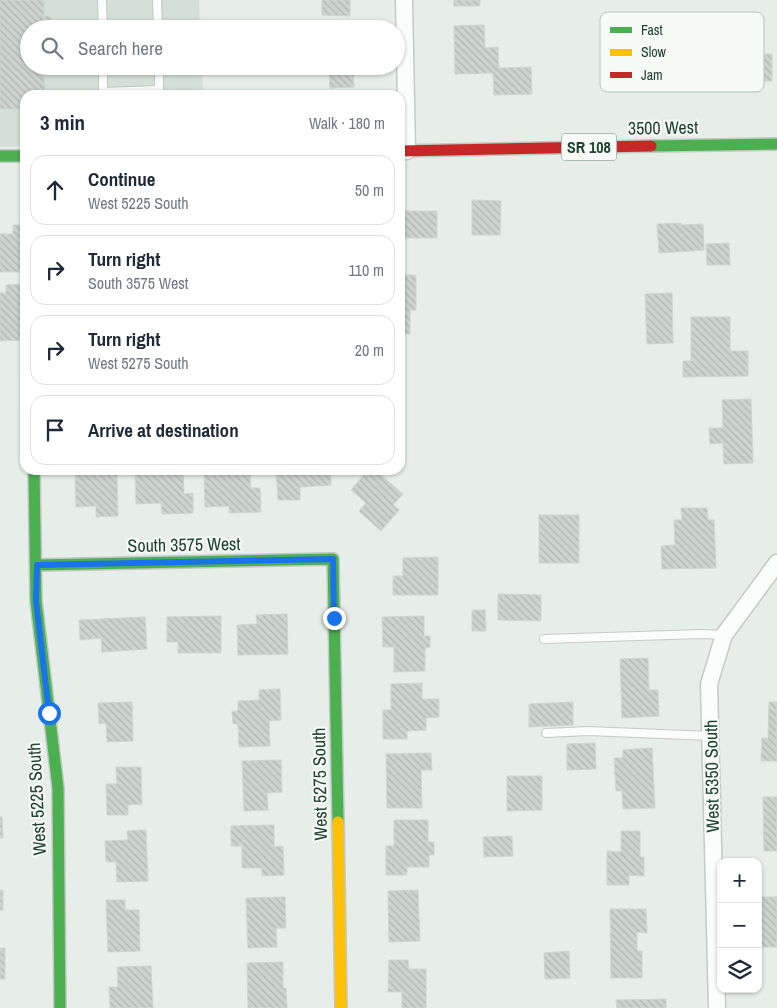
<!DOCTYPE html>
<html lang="en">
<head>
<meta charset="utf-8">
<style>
	:root { --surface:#fff; --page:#f6f6f7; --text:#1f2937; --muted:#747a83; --line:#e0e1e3 }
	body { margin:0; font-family:"Archivo Narrow",sans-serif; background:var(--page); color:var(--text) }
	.controls { position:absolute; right:15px; bottom:15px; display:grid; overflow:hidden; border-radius:10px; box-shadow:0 1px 4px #0004 }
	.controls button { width:45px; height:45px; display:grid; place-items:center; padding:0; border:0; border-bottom:1px solid var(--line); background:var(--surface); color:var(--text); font:25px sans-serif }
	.stop { position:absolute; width:15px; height:15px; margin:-11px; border:4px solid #1a73e8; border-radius:50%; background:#fff }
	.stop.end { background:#1a73e8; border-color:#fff; box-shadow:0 1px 5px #0008 }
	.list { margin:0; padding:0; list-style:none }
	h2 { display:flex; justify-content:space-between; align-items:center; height:65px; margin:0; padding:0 20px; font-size:21px }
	h2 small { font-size:16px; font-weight:400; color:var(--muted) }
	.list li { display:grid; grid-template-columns:32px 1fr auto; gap:15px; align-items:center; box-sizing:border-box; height:70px; margin:0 10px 10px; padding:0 10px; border:1px solid var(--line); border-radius:15px }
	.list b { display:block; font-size:19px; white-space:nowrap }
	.list p { margin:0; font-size:16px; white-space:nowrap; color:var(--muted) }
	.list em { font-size:16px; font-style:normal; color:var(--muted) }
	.icon { flex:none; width:28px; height:28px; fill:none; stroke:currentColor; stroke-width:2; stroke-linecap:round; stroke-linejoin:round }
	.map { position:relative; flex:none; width:777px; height:1008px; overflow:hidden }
	.search { position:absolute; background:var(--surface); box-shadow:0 1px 4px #0004; left:20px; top:20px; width:385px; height:55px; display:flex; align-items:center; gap:12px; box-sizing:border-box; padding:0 18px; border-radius:28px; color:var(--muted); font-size:19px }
	.panel { position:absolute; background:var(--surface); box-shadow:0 1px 4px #0004; left:20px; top:90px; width:385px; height:385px; border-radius:15px }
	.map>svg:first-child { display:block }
</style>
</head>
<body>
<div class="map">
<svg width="777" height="1008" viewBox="0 0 777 1008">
	<defs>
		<pattern id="building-back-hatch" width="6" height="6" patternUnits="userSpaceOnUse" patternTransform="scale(1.25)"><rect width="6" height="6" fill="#cdd4d0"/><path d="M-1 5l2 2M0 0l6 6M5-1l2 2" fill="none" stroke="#b0b7b3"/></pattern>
	</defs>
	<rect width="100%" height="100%" fill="#e7ede8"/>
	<!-- built -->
	<polygon fill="#d4dfd7" points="0,0 199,0 200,29 29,29 29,66 202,66 203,95 25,95 25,147 0,147"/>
	<!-- building -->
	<g fill="url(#building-back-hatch)" stroke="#cfd6d1">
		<polygon points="0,0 44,0 44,16 51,16 51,24 85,23 85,29 29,29 29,66 44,66 45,95 25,95 25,109 0,109"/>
		<polygon points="322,0 350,0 350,16 322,15"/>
		<rect x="454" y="0" width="26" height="6"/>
		<polygon points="484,25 485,48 498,47 499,68 531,67 532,94 494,95 493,73 455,74 454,26"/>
		<polygon points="712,54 772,54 772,81 712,82"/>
		<polygon points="321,66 353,66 354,87 330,88 329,73 321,74"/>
		<polygon points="472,200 501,201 500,235 472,235"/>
		<rect x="400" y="211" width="37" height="27"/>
		<polygon points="681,223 681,225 703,224 704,250 659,253 657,224"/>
		<polygon points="13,225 25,225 25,272 0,272 0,234 13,234"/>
		<polygon points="729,243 730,265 707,265 706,244"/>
		<polygon points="400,275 416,275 416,310 410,310 410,334 400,334"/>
		<polygon points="25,284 25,340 0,341 0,293 6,293 6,285"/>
		<polygon points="672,293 673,343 647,344 645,294"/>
		<polygon points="691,317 730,317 730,351 748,351 748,376 683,377 683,361 691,361"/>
		<polygon points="751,399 753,463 724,464 723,443 710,444 709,428 723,428 722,400"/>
		<polygon points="156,470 183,471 184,494 193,493 193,513 162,514 161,503 136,504 135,472 157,472"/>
		<polygon points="226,470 250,470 251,488 260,488 261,512 229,513 229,506 205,507 204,473 226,472"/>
		<polygon points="276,470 331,470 331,485 300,487 300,500 278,500"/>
		<polygon points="368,470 375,470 403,494 393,505 399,510 381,531 359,511 366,503 351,490"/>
		<polygon points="117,473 118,516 96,517 96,506 76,507 75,474"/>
		<polygon points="681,508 707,508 708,520 714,520 716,568 662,569 661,546 675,545 674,520 682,520"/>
		<rect x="539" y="515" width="40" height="48"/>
		<polygon points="438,557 438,595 393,595 393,576 403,576 403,558"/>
		<polygon points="498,594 541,595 541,621 498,620"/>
		<polygon points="472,610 485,610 486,631 472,631"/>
		<polygon points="287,614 288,654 238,655 237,625 257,624 256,615"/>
		<polygon points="221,616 221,653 178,653 178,642 167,642 167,617"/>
		<polygon points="424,616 424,636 430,636 430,647 425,648 425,671 394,672 394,647 383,647 382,617"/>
		<polygon points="145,617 147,649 102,652 101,638 80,640 79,620"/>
		<polygon points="648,658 649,690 658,690 659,716 622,718 620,659"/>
		<polygon points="422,683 422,699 439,699 439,717 426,718 426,730 407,731 407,739 383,739 383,710 391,710 391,684"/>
		<polygon points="280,689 281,720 269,721 270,746 239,747 238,724 233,724 232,711 238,711 238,701 259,700 259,690"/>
		<polygon points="132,702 133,741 107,742 106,723 99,724 98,703"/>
		<polygon points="573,702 573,725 529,727 529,704"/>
		<polygon points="769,702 777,702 777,761 761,761 762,738 768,738"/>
		<polygon points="595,743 596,769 567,770 567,744"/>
		<polygon points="652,748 655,808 623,809 622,791 616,791 614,758 623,758 623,750"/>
		<polygon points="431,753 432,770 421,770 422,808 387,808 386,754"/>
		<polygon points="281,760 282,792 267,793 268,810 244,811 242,761"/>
		<polygon points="116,767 141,767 142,804 128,805 128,815 107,815 106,784 117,784"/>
		<polygon points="507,776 542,776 542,810 507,811"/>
		<polygon points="763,797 777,797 777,851 764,851"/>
		<polygon points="0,817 2,817 3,838 0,838"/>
		<polygon points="394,820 428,820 428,842 434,842 434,855 429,855 429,867 407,867 407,875 386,875 386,846 394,846"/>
		<polygon points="274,825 274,847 283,846 284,875 262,876 262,868 242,868 242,846 231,846 231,826"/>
		<polygon points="146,830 148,881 117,882 116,862 106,862 105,841 128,840 127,831"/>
		<polygon points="621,831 640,831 640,857 644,857 644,876 629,875 629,885 607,885 607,851 621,852"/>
		<polygon points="512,836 513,856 484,857 483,837"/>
		<rect x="0" y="890" width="3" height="20"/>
		<polygon points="418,890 420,941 389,942 388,891"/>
		<polygon points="285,897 286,928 276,928 277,947 248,948 246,898"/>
		<polygon points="759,897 777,897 777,947 760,947"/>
		<polygon points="106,900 125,900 125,910 139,910 140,951 108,952"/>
		<polygon points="610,909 646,909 647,933 637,932 637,951 642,951 642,978 611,978"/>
		<rect x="0" y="948" width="5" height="31"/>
		<polygon points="569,951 570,978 545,979 544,953"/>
		<polygon points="389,960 408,960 409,969 426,969 426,1008 402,1008 402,992 388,992"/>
		<polygon points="283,962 283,988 286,988 287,1008 248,1008 247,963"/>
		<polygon points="151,966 153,1008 110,1008 109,987 118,987 117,967"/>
		<polygon points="666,999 666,1008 617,1008 616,1000"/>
	</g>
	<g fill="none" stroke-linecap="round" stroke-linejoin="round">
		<!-- lane casing -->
		<g stroke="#c4cac5" stroke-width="10">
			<g id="lane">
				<polyline points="102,0 103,29"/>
				<polyline points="157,0 158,29"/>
				<polyline points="103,66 103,92 159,90 159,66"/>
				<polyline points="544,639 701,634 724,635"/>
				<polyline points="546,733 588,731 711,736"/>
			</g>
		</g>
		<!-- street casing -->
		<g stroke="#c4cac5" stroke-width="19">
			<g id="street">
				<polyline points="404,0 407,151"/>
				<polyline points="717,1008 709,684 724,635 777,563"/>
			</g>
		</g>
		<!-- fast casing -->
		<g stroke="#c0c9c4" stroke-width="14">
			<g id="fast">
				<polyline points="651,146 777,144"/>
				<polyline points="0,156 25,156"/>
				<polyline points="34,470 36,601 58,788 60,1008"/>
				<polyline points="37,565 333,559 338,822"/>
			</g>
		</g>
		<!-- slow casing -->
		<g stroke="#c0c9c4" stroke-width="14">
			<polyline id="slow" points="338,822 341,1008"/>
		</g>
		<!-- jam casing -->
		<g stroke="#c0c9c4" stroke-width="14">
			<polyline id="jam" points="400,151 651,146"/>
		</g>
		<!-- lane -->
		<use href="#lane" stroke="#fbfcfc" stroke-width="8"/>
		<!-- street -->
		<use href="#street" stroke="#fbfcfc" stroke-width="16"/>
		<!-- fast -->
		<use href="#fast" stroke="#4caf50" stroke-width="11"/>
		<!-- slow -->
		<use href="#slow" stroke="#ffc107" stroke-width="11"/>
		<!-- jam -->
		<use href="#jam" stroke="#c62828" stroke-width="11"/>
	</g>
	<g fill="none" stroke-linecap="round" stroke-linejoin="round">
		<!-- route -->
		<polyline stroke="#1a73e8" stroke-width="6" points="49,713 36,601 37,565 333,559 334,618"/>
	</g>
	<g text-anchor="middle" stroke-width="4" stroke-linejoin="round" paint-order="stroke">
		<!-- shield labels -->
		<rect fill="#f6fbf7" stroke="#617a6c" stroke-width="1" x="561.5" y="133.5" width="55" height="27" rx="4"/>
		<g font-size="16" font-weight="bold" fill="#214330">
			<text x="589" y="153">SR 108</text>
		</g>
		<!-- street labels -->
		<g font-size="18" fill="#214330" stroke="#f6fbf7">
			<text transform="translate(663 128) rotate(-1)" y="6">3500 West</text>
			<text transform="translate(184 545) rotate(-1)" y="6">South 3575 West</text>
			<text transform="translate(712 776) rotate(-91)" y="6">West 5350 South</text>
			<text transform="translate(320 784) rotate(-91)" y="6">West 5275 South</text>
			<text transform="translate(37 799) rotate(-93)" y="6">West 5225 South</text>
		</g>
	</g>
	<!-- legend -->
	<rect x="600" y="12" width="164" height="80" rx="8" fill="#f6fbf7" stroke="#b6c4bb" stroke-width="1"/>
	<rect x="610" y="27" width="22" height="6" fill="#4caf50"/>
	<rect x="610" y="49" width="22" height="7" fill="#ffc107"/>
	<rect x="610" y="72" width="22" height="6" fill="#c62828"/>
	<g font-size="14" fill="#214330">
		<text x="641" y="35">Fast</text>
		<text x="641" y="57">Slow</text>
		<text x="641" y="80">Jam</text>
	</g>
</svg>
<div class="controls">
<button>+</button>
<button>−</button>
<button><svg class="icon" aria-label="layers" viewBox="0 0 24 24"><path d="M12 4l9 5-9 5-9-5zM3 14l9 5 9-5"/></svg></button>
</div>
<div class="stop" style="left:49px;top:713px"></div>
<div class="stop end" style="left:334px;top:618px"></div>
<div class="search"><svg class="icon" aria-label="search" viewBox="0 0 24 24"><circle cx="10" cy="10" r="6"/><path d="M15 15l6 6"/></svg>Search here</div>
<section class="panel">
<h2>3 min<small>Walk · 180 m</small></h2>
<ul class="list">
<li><svg class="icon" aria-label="ahead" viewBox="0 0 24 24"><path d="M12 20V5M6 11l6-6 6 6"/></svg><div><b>Continue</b><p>West 5225 South</p></div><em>50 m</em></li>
<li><svg class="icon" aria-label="right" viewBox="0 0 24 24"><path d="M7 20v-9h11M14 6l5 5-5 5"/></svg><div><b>Turn right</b><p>South 3575 West</p></div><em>110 m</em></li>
<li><svg class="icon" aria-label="right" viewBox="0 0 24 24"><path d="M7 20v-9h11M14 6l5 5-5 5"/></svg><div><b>Turn right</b><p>West 5275 South</p></div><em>20 m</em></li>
<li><svg class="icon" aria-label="arrive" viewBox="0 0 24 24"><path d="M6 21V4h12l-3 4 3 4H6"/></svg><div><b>Arrive at destination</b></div></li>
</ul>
</section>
</div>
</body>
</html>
